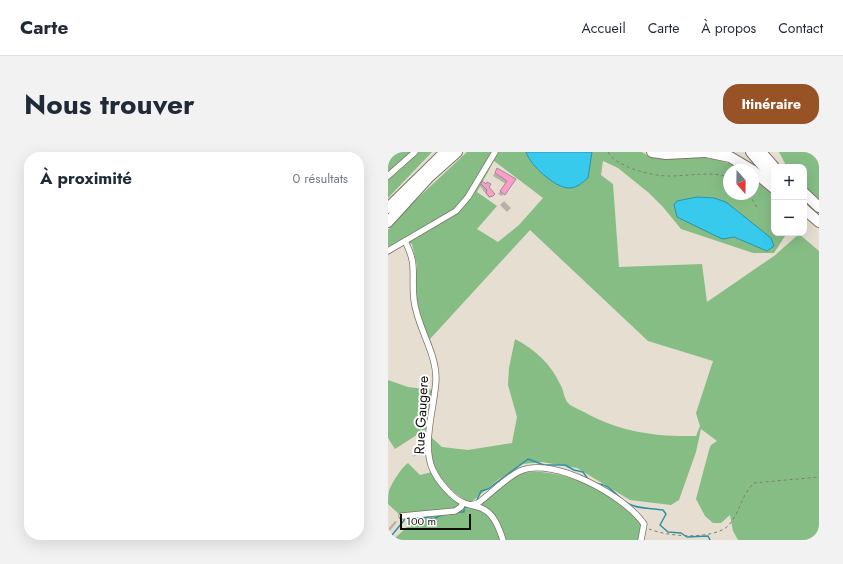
<!DOCTYPE html>
<html lang="fr">
<head>
<meta charset="utf-8">
<style>
	:root { --surface:#fff; --page:#f2f2f3; --text:#1f2937; --muted:#747a83; --line:#e0e1e3; --accent:#975326 }
	body { margin:0; font-family:Jost,sans-serif; background:var(--page); color:var(--text) }
	.controls { position:absolute; right:12px; top:12px; display:grid; overflow:hidden; border-radius:8px; box-shadow:0 4px 16px #0002 }
	.controls button { width:36px; height:36px; display:grid; place-items:center; padding:0; border:0; border-bottom:1px solid var(--line); background:var(--surface); color:var(--text); font:20px sans-serif }
	.compass { position:absolute; left:335px; top:12px; width:36px; height:36px; border-radius:50%; background:var(--surface); box-shadow:0 4px 16px #0002; rotate:160deg }
	.scale { position:absolute; left:12px; bottom:10px; width:71px; box-sizing:border-box; padding-left:4px; border:2px solid #110f0a; border-top:0; font-size:11px; line-height:14px; white-space:nowrap; color:#110f0a; -webkit-text-stroke:3px #fff; paint-order:stroke }
	.list { margin:0; padding:0; list-style:none }
	h2 { display:flex; justify-content:space-between; align-items:center; height:52px; margin:0; padding:0 16px; font-size:17px }
	h2 small { font-size:13px; font-weight:400; color:var(--muted) }
	.map { position:relative; flex:none; width:431px; height:388px; overflow:hidden; border-radius:16px }
	header { display:flex; align-items:center; gap:24px; box-sizing:border-box; height:56px; padding:0 20px; background:var(--surface); border-bottom:1px solid var(--line) }
	header strong { font-size:19px }
	nav { display:flex; gap:22px; margin-inline-start:auto; font-size:14px }
	.intro { display:flex; align-items:center; justify-content:space-between; box-sizing:border-box; height:96px; padding:0 24px }
	h1 { margin:0; font-size:28px }
	.button { padding:10px 18px; border-radius:16px; background:var(--accent); color:#fff; font-size:14px; font-weight:700 }
	main { display:flex; gap:24px; padding:0 24px }
	aside { flex:1; background:var(--surface); border-radius:16px; box-shadow:0 4px 16px #0002 }
	.map>svg:first-child { display:block }
</style>
</head>
<body>
<header>
<strong>Carte</strong>
<nav><a>Accueil</a><a>Carte</a><a>À propos</a><a>Contact</a></nav>
</header>
<div class="intro"><h1>Nous trouver</h1><a class="button">Itinéraire</a></div>
<main>
<aside>
<h2>À proximité<small>0 résultats</small></h2>
<ul class="list">
</ul>
</aside>
<div class="map">
<svg width="431" height="388" viewBox="0 0 431 388">
	<rect width="100%" height="100%" fill="#e6ded0"/>
	<!-- green -->
	<g fill="#86bd85" fill-rule="evenodd">
		<polygon points="0,0 44,0 0,46"/>
		<path d="M79 0H254L260 4C291 5 327 1 354 18H341V42H365V26L386 43V81H399L386 101H365L293 77 275 55 261 41 230 16 215 9 213 23 225 32 231 115 314 112 319 150 386 104 411 82 431 99V388H350L345 379 342 363 333 371H325L317 364 308 347 321 298 323 293 329 289 313 277 308 300 291 348 283 353 242 348 189 316 154 310 135 312 111 327 82 351C58 337 39 314 43 285L54 295 80 298 124 291 129 265 120 233 121 216 127 187C148 198 163 212 173 234 176 239 176 247 180 251 184 255 191 257 196 260 231 280 269 285 308 284L312 274 308 261 325 209 260 189 142 78 42 187 37 181 26 137 29 114 24 92 14 88 0 95V78L16 59ZM106 9 155 46 131 73 110 90 89 77 109 54 89 40Z"/>
		<polygon points="391,0 431,0 431,47 416,33 416,15 399,15"/>
		<polygon points="0,228 20,235 44,238 38,277 7,297 0,286"/>
		<path d="M20 311 32 323 44 320 64 345 82 357C96 348 118 327 133 322 160 312 217 337 238 354 245 359 250 366 256 372L253 388H5L22 372 0 352C0 348 0 343 1 339 3 332 14 315 20 311Z"/>
	</g>
	<!-- water -->
	<g fill="#37caed" stroke="#2c92a9">
		<path d="M138 0H204L200 26C194 31 189 36 181 36 167 36 142 13 138 0Z"/>
		<polygon points="309,45 326,46 338,50 383,86 386,94 379,99 346,85 335,87 330,85 289,65 286,53 289,49"/>
	</g>
	<!-- shadow -->
	<g fill="#0003">
		<polygon points="109,17 127,28 114,44 110,42 118,32 105,24"/>
		<polygon points="93,32 99,35 106,42 101,46 92,34"/>
		<polygon points="116,49 123,56 119,60 112,53"/>
		<polygon points="35,296 34,299 25,305 26,303"/>
		<polygon points="7,369 9,370 0,381 0,377"/>
	</g>
	<g fill="none" stroke-linecap="round" stroke-linejoin="round">
		<!-- stream -->
		<g stroke="#2c92a9" stroke-width="1.5">
			<path d="M207 331C225 333 226 344 241 352 250 357 264 356 275 358L278 362 272 373 280 380 293 381 299 385 320 384 322 388"/>
			<polyline points="88,350 93,339 100,337 140,307 156,313 177,313 186,318 195,320 200,327"/>
			<polyline points="69,360 76,360 76,355 78,355"/>
			<polyline points="35,365 45,367 56,362"/>
			<polyline points="0,388 18,366"/>
		</g>
	</g>
	<!-- building -->
	<g fill="#fd9ccb" stroke="#9c8d94">
		<polygon points="109,16 128,27 117,43 112,39 119,29 107,21"/>
		<polygon points="94,29 98,32 99,30 103,32 101,35 107,42 105,44 102,45 98,41 99,38 93,32"/>
	</g>
	<g fill="none" stroke-linecap="round" stroke-linejoin="round">
		<!-- street casing -->
		<g stroke="#7c7568" stroke-width="7">
			<g id="street">
				<polyline points="0,24 27,0"/>
				<path d="M17 89C30 114 23 123 26 148 29 175 48 199 48 227 47 254 33 293 45 318 50 329 64 346 76 351 81 353 88 354 93 356 106 361 111 376 115 388"/>
				<polyline points="0,99 68,59 80,45 107,0"/>
				<path d="M83 353 90 351C104 341 117 326 132 319 165 304 237 344 256 372L253 388"/>
				<polyline points="14,364 67,359 73,355 75,351"/>
			</g>
		</g>
		<!-- highway casing -->
		<g stroke="#7c7568" stroke-width="12">
			<g id="highway">
				<polyline points="264,0 278,2 317,0"/>
				<polyline points="318,0 342,5 364,18"/>
				<polyline points="363,0 386,27"/>
				<polyline points="373,0 386,15"/>
				<polyline points="365,19 386,36"/>
				<polyline points="416,41 431,55"/>
				<polyline points="0,56 57,0"/>
				<polyline points="416,57 431,70"/>
				<polyline points="0,70 42,24 69,0"/>
			</g>
		</g>
		<!-- path -->
		<g stroke="#817b72" stroke-width="1" stroke-dasharray="3 3" stroke-linecap="butt">
			<path d="M220 0C226 9 235 13 245 17 257 21 269 24 282 24 302 24 321 19 341 25"/>
			<polyline points="361,42 370,57"/>
			<path d="M261 377C281 385 324 388 340 374 352 361 353 343 366 331L431 325"/>
		</g>
		<!-- street -->
		<use href="#street" stroke="#fff" stroke-width="5.5"/>
		<!-- highway -->
		<use href="#highway" stroke="#fff" stroke-width="10"/>
	</g>
	<g text-anchor="middle" stroke-width="4" stroke-linejoin="round" paint-order="stroke">
		<!-- street labels -->
		<g font-size="14" fill="#110f0a" stroke="#fff">
			<text transform="translate(33 263) rotate(-87)" y="5">Rue Gaugere</text>
		</g>
	</g>
</svg>
<div class="controls">
<button>+</button>
<button>−</button>
</div>
<svg class="compass" viewBox="-18 -18 36 36"><path d="M0-13l5 13h-10z" fill="#e53935"/><path d="M0 13l5-13h-10z" fill="#747a83"/></svg>
<div class="scale">100 m</div>
</div>
</main>
</body>
</html>
